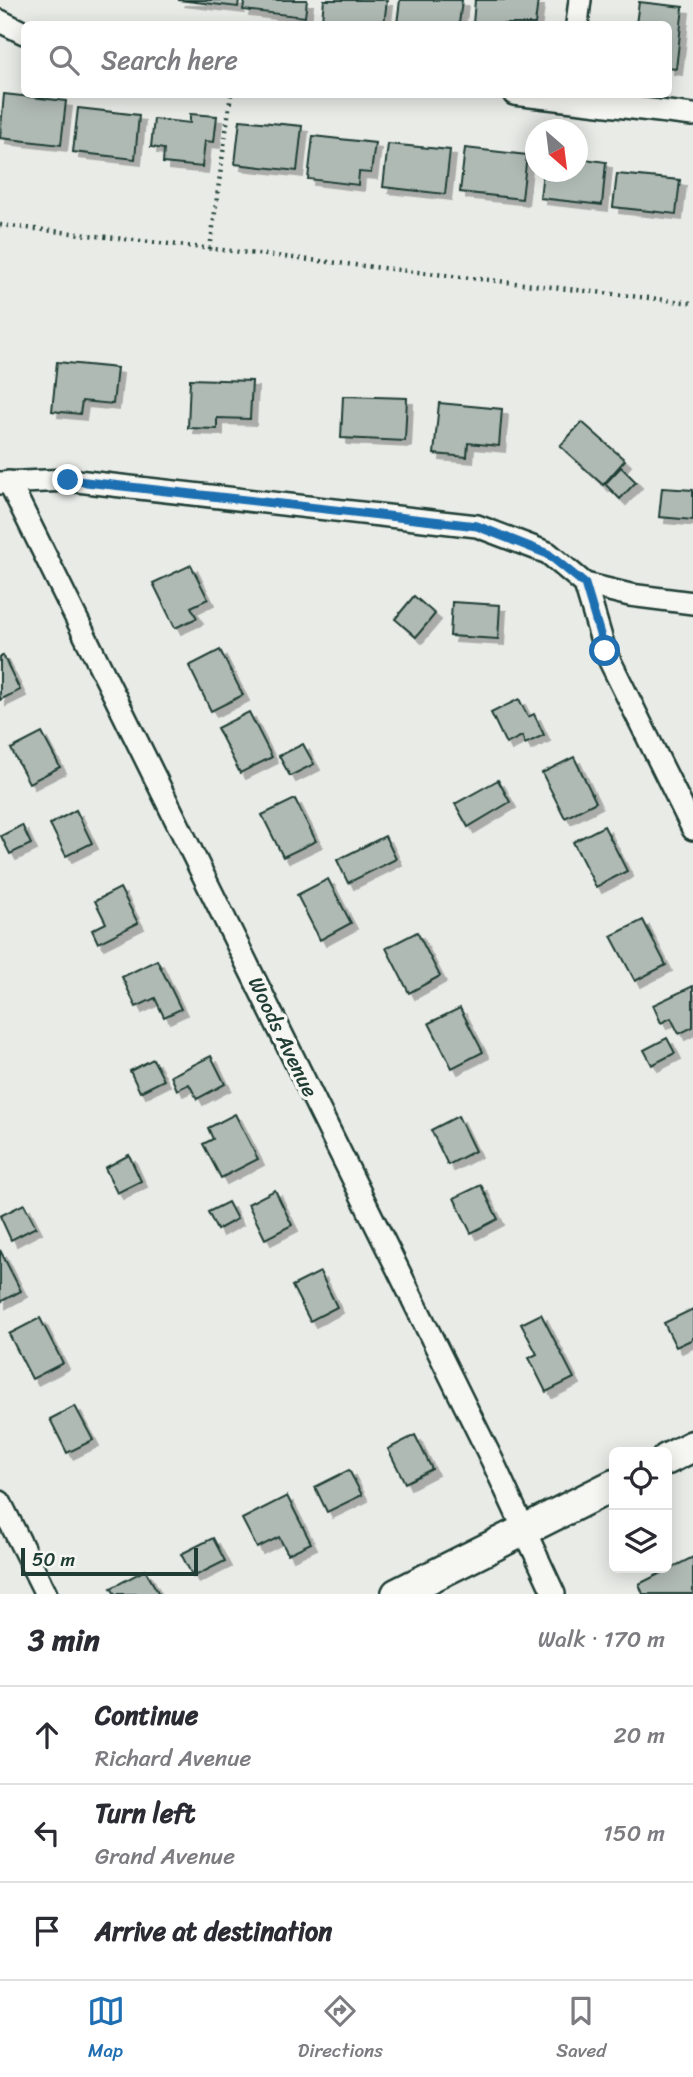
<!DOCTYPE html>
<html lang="en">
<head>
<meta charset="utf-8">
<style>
	:root { --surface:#fff; --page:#f7f7f7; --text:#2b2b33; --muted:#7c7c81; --line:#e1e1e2; --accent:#1f6fb2 }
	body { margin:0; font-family:Sriracha,sans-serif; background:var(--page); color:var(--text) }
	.controls { position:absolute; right:21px; bottom:21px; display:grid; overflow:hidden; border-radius:10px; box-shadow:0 4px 18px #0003 }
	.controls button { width:63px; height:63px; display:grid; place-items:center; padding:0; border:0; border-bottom:2px solid var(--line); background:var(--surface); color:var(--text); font:35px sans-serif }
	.compass { position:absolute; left:525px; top:119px; width:63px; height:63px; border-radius:50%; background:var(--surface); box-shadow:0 4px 18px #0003; rotate:152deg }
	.scale { position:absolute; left:21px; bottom:18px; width:177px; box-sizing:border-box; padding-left:7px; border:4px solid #1f3d34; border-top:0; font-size:19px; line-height:24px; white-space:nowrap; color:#1f3d34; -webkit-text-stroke:5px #f6f6f2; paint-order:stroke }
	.stop { position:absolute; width:21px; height:21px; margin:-16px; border:5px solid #1f6fb2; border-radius:50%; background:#fff }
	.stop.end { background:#1f6fb2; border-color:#fff; box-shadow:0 2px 7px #0008 }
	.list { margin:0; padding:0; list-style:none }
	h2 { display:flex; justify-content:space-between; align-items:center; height:91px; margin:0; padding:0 28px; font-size:30px }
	h2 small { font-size:23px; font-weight:400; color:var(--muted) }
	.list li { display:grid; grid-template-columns:46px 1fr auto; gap:21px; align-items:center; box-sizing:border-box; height:98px; padding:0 28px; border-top:2px solid var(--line) }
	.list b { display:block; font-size:26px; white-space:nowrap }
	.list p { margin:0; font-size:23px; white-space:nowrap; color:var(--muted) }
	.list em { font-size:23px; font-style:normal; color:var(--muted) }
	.icon { flex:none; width:38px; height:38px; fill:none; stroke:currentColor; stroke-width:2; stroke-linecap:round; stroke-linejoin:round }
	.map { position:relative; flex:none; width:693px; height:1594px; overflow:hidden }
	.search { position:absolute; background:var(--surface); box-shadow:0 4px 18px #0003; left:21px; right:21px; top:21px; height:77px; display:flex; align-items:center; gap:18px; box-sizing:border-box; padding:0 24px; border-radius:10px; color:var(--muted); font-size:26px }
	.sheet { height:385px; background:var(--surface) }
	nav { display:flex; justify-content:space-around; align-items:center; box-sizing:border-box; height:98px; border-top:2px solid var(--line); background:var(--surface); font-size:19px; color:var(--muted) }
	nav a { display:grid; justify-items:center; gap:4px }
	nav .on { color:var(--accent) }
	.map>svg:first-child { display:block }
</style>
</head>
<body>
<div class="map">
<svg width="693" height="1594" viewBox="0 0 693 1594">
	<defs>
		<filter id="shadow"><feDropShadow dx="6" dy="6" stdDeviation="0" flood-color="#0004"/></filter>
	</defs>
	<rect width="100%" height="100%" fill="#e9ebe7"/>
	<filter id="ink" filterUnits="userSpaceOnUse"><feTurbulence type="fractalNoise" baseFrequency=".0143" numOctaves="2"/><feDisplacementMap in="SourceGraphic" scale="14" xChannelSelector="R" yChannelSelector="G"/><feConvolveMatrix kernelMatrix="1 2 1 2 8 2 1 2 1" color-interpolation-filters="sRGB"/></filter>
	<g filter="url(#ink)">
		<!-- building -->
		<g fill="#b0bab5" stroke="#1f3d34" stroke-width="2" filter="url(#shadow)">
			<polygon points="178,0 239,0 238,7"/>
			<polygon points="245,0 307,0 305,17 243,10"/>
			<polygon points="324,0 387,0 384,24 365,24 322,20"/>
			<polygon points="400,0 462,0 459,24 397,24"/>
			<polygon points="475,0 538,0 535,24 473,24"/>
			<polygon points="639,2 683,7 676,69 668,68 668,24 636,24"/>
			<polygon points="4,94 66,101 61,145 0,138"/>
			<polygon points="78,108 139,115 135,159 73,152"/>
			<polygon points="190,114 217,116 214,142 205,141 202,167 163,163 164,149 151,147 154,119 190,123"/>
			<polygon points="240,120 302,126 297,171 235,164"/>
			<polygon points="313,136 375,143 371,173 359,172 358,185 308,179"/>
			<polygon points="388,144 450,150 445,194 383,187"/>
			<polygon points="465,148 527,155 522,199 460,192"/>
			<polygon points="578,158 606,162 602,205 540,198 543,172 578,172"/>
			<polygon points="617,174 680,180 676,214 613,207"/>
			<polygon points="57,362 117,368 113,404 82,401 80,414 52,411"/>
			<polygon points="190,379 252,381 250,419 217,418 217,429 188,428"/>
			<polygon points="343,396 407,398 405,441 341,438"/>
			<polygon points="439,403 502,409 499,446 468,443 467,457 434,454"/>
			<polygon points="582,422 625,460 603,485 560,446"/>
			<polygon points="621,467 636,482 620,499 605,484"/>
			<polygon points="662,488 693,490 693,520 659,517"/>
			<polygon points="191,565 208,599 191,607 197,618 175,628 153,583"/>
			<polygon points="414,596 435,614 416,637 395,619"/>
			<polygon points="452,602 500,605 498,639 450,636"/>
			<polygon points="220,650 243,695 211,711 189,666"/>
			<polygon points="3,655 20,690 0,700 0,657"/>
			<polygon points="519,699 528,717 534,714 544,735 525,744 522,736 506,744 491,713"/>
			<polygon points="249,712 272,757 240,773 217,728"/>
			<polygon points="42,733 60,767 29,783 11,749"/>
			<polygon points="303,744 314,764 290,776 279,756"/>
			<polygon points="574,757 596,802 565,818 542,773"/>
			<polygon points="498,780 510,802 468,827 455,804"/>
			<polygon points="295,799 316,841 283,857 262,815"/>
			<polygon points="76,810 92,843 66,856 50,824"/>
			<polygon points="22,825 31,844 10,854 1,836"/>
			<polygon points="604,826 627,871 596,887 573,842"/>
			<polygon points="385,836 396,859 348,883 337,860"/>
			<polygon points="328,879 351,923 320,940 297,895"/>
			<polygon points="120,888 138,923 98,943 92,930 106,923 95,901"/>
			<polygon points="643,920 666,965 635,981 611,936"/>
			<polygon points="417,932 440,976 409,993 386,948"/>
			<polygon points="157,960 181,1009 164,1017 155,998 136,1007 122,977"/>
			<polygon points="693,986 693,1027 679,1034 671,1018 661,1023 653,1005"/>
			<polygon points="460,1008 483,1052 452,1068 429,1023"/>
			<polygon points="667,1038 675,1053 652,1065 644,1050"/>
			<polygon points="211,1056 225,1084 197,1099 189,1084 177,1090 171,1076"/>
			<polygon points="153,1059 164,1080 140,1092 130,1071"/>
			<polygon points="235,1114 258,1159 221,1178 203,1144 213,1139 208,1128"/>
			<polygon points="458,1116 475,1151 448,1165 431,1130"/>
			<polygon points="129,1155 141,1181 117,1193 105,1168"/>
			<polygon points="481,1185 498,1219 471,1233 454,1198"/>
			<polygon points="275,1190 292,1225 265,1239 248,1204"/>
			<polygon points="228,1202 237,1219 217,1230 208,1212"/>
			<polygon points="24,1204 36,1227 11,1240 0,1216"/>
			<polygon points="0,1250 21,1291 0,1302"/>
			<polygon points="320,1272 337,1307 310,1321 292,1286"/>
			<polygon points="693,1309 693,1339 676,1347 664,1323"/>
			<polygon points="541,1314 574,1378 546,1392 529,1358 537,1354 521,1324"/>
			<polygon points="40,1318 63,1363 32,1379 9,1334"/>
			<polygon points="75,1406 93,1440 67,1453 50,1419"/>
			<polygon points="415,1435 432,1469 405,1483 388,1449"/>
			<polygon points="349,1470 362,1495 327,1512 315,1487"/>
			<polygon points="287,1496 311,1543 288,1554 279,1537 257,1548 242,1519"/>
			<polygon points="213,1538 225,1561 193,1577 181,1554"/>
			<polygon points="693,1557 693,1594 643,1594 639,1584"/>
			<polygon points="145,1570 159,1594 115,1594 111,1588"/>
		</g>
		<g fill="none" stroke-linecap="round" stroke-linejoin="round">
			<!-- street casing -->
			<g stroke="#1f3d34" stroke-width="26">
				<g id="street">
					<polyline points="0,21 24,33"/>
					<polyline points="577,24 580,0"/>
					<polyline points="514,94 693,115"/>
					<polyline points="9,482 492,1460 554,1594"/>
					<polyline points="0,483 68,480 477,526 548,553 585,584 630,595 693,603"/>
					<polyline points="585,584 605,651 693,829"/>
					<polyline points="0,1502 46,1594"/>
				</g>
			</g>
			<!-- secondary casing -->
			<g stroke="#1f3d34" stroke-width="35">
				<g id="secondary">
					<polyline points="667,1459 693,1446"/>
					<polyline points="397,1594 614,1485"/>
				</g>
			</g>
			<!-- path -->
			<g stroke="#1f3d34" stroke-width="4.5" stroke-dasharray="2 5" stroke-linecap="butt">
				<polyline points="0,225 693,303"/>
				<polyline points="210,249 231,94"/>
			</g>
			<!-- street -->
			<use href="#street" stroke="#f6f6f2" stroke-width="21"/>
			<!-- secondary -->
			<use href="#secondary" stroke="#f6f6f2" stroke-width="30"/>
		</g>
	</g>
	<g fill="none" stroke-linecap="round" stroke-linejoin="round" filter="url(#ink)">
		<!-- route -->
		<polyline stroke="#1f6fb2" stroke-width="9" points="68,480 477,526 548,554 585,584 605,651"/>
	</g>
	<g text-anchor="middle" stroke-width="7" stroke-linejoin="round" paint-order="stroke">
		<!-- street labels -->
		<g font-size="21" fill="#1f3d34" stroke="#f6f6f2">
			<text transform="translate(283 1037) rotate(64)" y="7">Woods Avenue</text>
		</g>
	</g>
</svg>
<div class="controls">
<button><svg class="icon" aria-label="locate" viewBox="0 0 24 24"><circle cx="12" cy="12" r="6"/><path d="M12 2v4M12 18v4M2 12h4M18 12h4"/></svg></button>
<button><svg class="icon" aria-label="layers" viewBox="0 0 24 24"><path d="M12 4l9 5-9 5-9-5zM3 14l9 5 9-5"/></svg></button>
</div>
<svg class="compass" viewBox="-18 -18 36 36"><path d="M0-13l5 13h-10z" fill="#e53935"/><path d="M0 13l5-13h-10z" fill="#7c7c81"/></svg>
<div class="scale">50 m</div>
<div class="stop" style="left:605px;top:651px"></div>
<div class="stop end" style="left:68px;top:480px"></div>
<div class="search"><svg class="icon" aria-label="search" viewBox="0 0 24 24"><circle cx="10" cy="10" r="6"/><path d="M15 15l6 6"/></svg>Search here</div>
</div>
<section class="sheet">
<h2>3 min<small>Walk · 170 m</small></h2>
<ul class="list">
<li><svg class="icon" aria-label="ahead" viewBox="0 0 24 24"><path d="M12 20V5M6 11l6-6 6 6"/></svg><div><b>Continue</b><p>Richard Avenue</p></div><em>20 m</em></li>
<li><svg class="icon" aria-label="left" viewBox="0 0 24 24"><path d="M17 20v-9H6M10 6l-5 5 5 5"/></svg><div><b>Turn left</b><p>Grand Avenue</p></div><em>150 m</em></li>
<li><svg class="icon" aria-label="arrive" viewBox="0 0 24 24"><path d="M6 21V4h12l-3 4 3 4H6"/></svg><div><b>Arrive at destination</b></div></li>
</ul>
</section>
<nav>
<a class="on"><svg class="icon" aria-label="map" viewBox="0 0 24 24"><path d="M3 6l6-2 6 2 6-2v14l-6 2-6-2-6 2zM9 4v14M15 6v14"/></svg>Map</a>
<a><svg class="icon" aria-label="directions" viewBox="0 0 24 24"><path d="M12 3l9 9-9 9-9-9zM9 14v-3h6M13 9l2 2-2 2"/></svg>Directions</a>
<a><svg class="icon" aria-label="saved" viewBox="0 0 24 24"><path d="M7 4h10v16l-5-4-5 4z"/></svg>Saved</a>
</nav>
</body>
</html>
